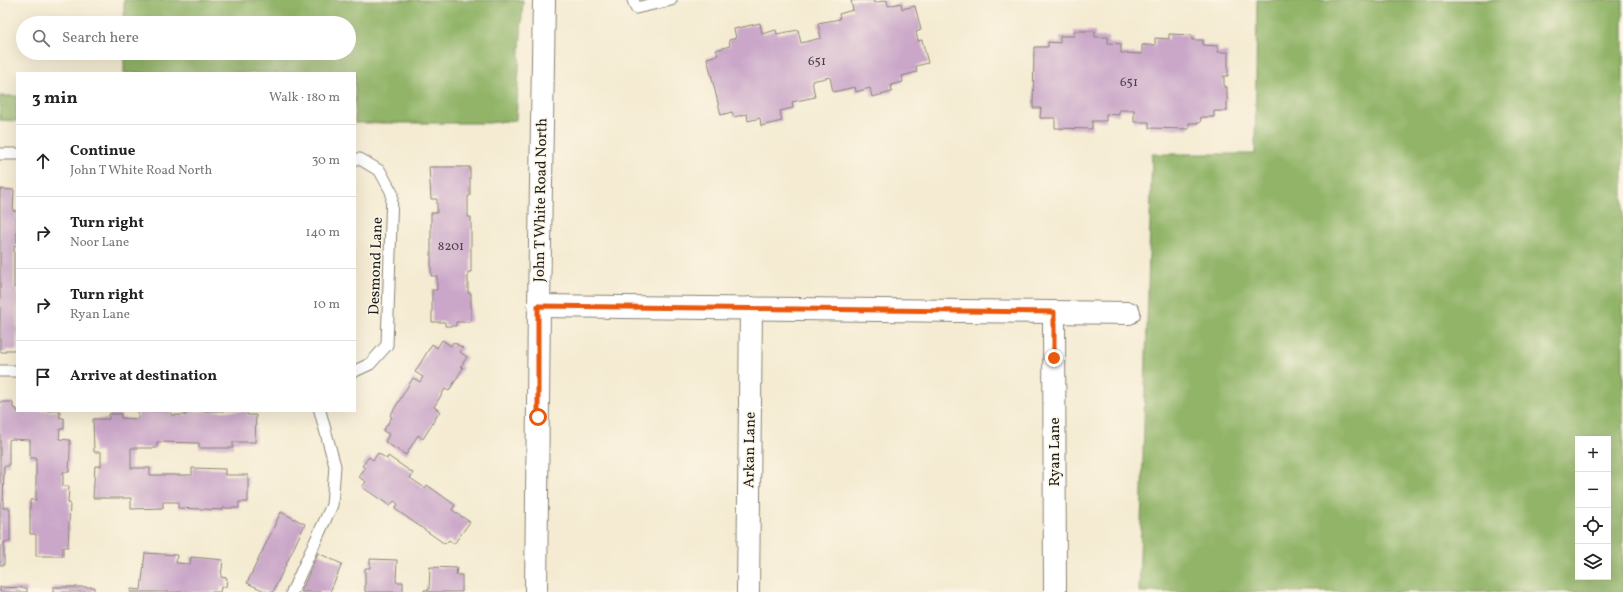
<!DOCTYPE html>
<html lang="en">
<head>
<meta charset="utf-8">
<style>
	:root { --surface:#fff; --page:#f2f2f2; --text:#222; --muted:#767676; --line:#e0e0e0 }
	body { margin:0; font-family:Vollkorn,serif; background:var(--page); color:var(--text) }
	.controls { position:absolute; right:12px; bottom:12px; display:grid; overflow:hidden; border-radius:0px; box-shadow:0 4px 16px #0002 }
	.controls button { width:36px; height:36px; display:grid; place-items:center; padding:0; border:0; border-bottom:1px solid var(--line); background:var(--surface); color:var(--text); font:20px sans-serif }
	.stop { position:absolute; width:12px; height:12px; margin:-9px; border:3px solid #ea580c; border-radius:50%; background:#fff }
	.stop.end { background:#ea580c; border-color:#fff; box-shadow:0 1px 4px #0008 }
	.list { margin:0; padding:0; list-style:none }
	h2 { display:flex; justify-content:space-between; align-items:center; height:52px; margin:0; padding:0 16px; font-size:17px }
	h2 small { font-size:13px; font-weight:400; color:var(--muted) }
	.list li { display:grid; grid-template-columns:26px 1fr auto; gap:12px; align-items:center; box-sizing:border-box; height:72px; padding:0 16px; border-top:1px solid var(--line) }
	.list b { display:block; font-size:15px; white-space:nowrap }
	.list p { margin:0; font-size:13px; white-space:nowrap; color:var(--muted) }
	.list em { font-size:13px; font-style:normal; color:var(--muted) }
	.icon { flex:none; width:22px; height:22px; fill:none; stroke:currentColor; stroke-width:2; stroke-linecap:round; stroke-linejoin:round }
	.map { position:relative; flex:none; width:1623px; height:592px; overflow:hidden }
	.search { position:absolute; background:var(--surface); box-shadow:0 4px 16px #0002; left:16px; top:16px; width:340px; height:44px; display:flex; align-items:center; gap:10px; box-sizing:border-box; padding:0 14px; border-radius:22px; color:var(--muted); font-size:15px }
	.panel { position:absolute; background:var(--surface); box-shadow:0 4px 16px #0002; left:16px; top:72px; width:340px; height:340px; border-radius:0px }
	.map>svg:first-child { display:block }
</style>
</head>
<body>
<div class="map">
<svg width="1623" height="592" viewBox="0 0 1623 592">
	<rect width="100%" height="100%" fill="#fcf5e5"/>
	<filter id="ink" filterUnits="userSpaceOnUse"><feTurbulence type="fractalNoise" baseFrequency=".025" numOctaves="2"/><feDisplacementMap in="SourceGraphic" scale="8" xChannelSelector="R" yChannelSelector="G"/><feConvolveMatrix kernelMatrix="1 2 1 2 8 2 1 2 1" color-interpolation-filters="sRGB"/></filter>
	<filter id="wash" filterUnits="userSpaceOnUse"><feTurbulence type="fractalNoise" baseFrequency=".012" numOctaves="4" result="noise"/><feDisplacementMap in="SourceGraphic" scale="16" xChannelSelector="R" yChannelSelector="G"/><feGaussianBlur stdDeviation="0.9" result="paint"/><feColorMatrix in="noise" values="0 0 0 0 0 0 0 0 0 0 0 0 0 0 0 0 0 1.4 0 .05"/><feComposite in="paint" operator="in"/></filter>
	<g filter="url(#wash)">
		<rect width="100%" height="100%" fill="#f4ebd2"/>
		<!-- forest -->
		<g fill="#91b468" stroke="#566842" fill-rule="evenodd">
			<polygon points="124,0 523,0 516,120 489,123 355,123 355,73 124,73 124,53 349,53 349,23 124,23"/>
			<path d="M1257 0H1623V592H1139L1152 154H1255ZM1578 439H1608V577H1578Z"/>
			<polygon points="0,96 17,96 17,121 0,120"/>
		</g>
		<g id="blocks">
			<!-- building -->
			<g fill="#caa7c9">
				<polygon points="857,0 873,0 874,3 887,0 888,6 901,3 902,9 915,6 921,30 916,32 918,41 922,40 928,63 916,66 917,72 902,76 903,82 891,85 892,92 872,97 870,88 856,92 855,87 833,92 830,77 812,81 815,97 792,102 793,108 780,111 782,121 761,126 760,118 748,121 747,114 734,117 732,112 721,115 707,58 718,55 716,50 730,46 729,40 736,38 734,29 760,23 762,34 776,30 777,34 798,30 801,43 821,38 818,23 840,19 839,14 853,10 851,1"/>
				<polygon points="1074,31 1095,31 1095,37 1108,37 1108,43 1121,44 1121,53 1142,54 1142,45 1155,45 1155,38 1169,39 1169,34 1192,35 1192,40 1203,40 1203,45 1218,46 1218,52 1228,52 1228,76 1224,76 1224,87 1227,87 1227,111 1214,111 1214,117 1201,117 1200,123 1189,123 1189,129 1149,128 1149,122 1134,122 1134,110 1119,110 1119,115 1106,114 1106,121 1092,121 1092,129 1055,128 1055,118 1040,118 1041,108 1033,108 1034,47 1048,47 1048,42 1060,43 1060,36 1074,36"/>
				<polygon points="429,167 470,167 470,196 468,196 468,217 471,217 471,272 468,272 468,293 471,293 471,322 456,322 456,326 445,326 445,322 432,322 432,290 437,290 437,276 431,276 431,213 437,213 437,199 431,199"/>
				<polygon points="0,189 14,190 13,211 17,211 17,246 14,246 14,287 17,287 17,350 6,350 6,352 0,352"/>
				<polygon points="442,340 451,346 453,342 463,348 460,352 467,357 461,366 463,368 449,391 445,389 434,407 440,411 423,439 418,435 406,455 385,442 389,434 383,431 392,417 390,416 413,378 420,382 423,377 415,372 432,344 437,348"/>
				<polygon points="0,402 13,402 13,408 17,409 17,411 60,411 60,418 64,418 64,429 60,429 59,439 70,440 70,451 69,472 63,472 63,486 69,486 68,503 70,503 68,547 63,547 63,556 36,556 36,534 30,534 30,500 36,500 36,458 30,458 30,440 12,439 9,440 9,466 4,466 3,508 10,508 10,542 4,542 4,565 0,565"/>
				<polygon points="138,411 171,411 171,415 186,415 186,411 247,411 247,415 256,415 255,442 233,442 233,448 199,448 199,443 157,442 157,448 131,448 131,468 150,468 150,475 192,475 192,468 225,469 225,475 248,475 248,502 239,502 239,508 223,508 223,510 178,508 178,502 163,502 163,508 131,509 131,498 93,498 95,466 101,466 101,452 94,452 93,419 109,419 109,414 121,414 121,418 138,419"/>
				<polygon points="378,453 387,459 388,456 413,473 410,478 425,488 427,485 455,505 452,510 470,522 454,544 449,540 445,544 395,509 398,504 394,501 390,506 362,487 366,482 359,477 365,468 362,466 369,457 373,460"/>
				<polygon points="281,512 305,524 273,592 267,592 247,583"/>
				<polygon points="145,553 177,555 176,563 190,564 191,557 223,560 221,577 227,578 226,587 221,587 220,592 130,592 131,589 141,590"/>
				<polygon points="318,553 342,564 330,592 301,592"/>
				<polygon points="370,559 397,560 396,582 403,582 403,592 365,592 365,568 370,568"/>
				<polygon points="430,567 457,568 456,575 462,575 462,592 424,592 424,590 429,590"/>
				<polygon points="0,587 27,588 27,592 0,592"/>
				<rect x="53" y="587" width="41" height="5"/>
			</g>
		</g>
	</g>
	<g filter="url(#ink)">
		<use href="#blocks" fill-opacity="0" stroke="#888477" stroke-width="1"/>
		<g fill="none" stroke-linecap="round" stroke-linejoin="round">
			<!-- service casing -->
			<g stroke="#888477" stroke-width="13">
				<g id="service">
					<polyline points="633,0 636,8 671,0"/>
					<polyline points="0,154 17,154"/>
					<polyline points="355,159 360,159 380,171 392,193 387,345 370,364 355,371"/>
					<polyline points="0,371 17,371"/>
					<polyline points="292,592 332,505 335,466 320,411"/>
				</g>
			</g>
			<!-- minor casing -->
			<g stroke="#888477" stroke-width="24">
				<g id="minor">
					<polyline points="539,306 1129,313"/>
					<polyline points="1054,312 1055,592"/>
					<polyline points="536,592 539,306 544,0"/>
					<polyline points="748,592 751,308"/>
				</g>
			</g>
			<!-- service -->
			<use href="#service" stroke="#fff" stroke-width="11"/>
			<!-- minor -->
			<use href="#minor" stroke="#fff" stroke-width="22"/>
		</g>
	</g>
	<g fill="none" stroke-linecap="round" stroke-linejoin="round" filter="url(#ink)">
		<!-- route -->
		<polyline stroke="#ea580c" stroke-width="5" points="538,417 538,306 1054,312 1054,358"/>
	</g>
	<g text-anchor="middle" stroke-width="3" stroke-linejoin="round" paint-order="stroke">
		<!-- number labels -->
		<g font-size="13" fill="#483f47">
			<text x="817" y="65">651</text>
			<text x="1129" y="86">651</text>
			<text x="451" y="250">8201</text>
		</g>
		<!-- street labels -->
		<g font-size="15" fill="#1c1c1c" stroke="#fcf5e5">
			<text transform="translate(540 200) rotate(-89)" y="5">John T White Road North</text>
			<text transform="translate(375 266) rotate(-88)" y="5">Desmond Lane</text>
			<text transform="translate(749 450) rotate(-89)" y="5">Arkan Lane</text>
			<text transform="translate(1054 452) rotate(-90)" y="5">Ryan Lane</text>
		</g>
	</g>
</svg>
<div class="controls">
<button>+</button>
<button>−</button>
<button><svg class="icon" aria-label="locate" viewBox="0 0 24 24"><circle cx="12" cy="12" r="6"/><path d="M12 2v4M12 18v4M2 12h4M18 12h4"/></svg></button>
<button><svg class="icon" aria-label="layers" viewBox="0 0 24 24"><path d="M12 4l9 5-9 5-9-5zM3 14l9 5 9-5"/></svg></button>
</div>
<div class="stop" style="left:538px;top:417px"></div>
<div class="stop end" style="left:1054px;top:358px"></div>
<div class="search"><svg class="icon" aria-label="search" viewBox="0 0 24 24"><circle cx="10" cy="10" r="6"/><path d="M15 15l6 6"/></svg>Search here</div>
<section class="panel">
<h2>3 min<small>Walk · 180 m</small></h2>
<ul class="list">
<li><svg class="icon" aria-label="ahead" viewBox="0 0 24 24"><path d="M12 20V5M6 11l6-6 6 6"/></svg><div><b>Continue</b><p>John T White Road North</p></div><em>30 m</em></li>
<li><svg class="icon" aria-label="right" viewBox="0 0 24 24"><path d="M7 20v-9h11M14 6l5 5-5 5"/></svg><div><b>Turn right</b><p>Noor Lane</p></div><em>140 m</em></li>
<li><svg class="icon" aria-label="right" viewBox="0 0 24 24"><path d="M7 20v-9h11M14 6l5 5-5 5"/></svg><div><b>Turn right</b><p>Ryan Lane</p></div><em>10 m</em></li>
<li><svg class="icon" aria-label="arrive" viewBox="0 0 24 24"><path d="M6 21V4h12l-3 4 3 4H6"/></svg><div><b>Arrive at destination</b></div></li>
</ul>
</section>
</div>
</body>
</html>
